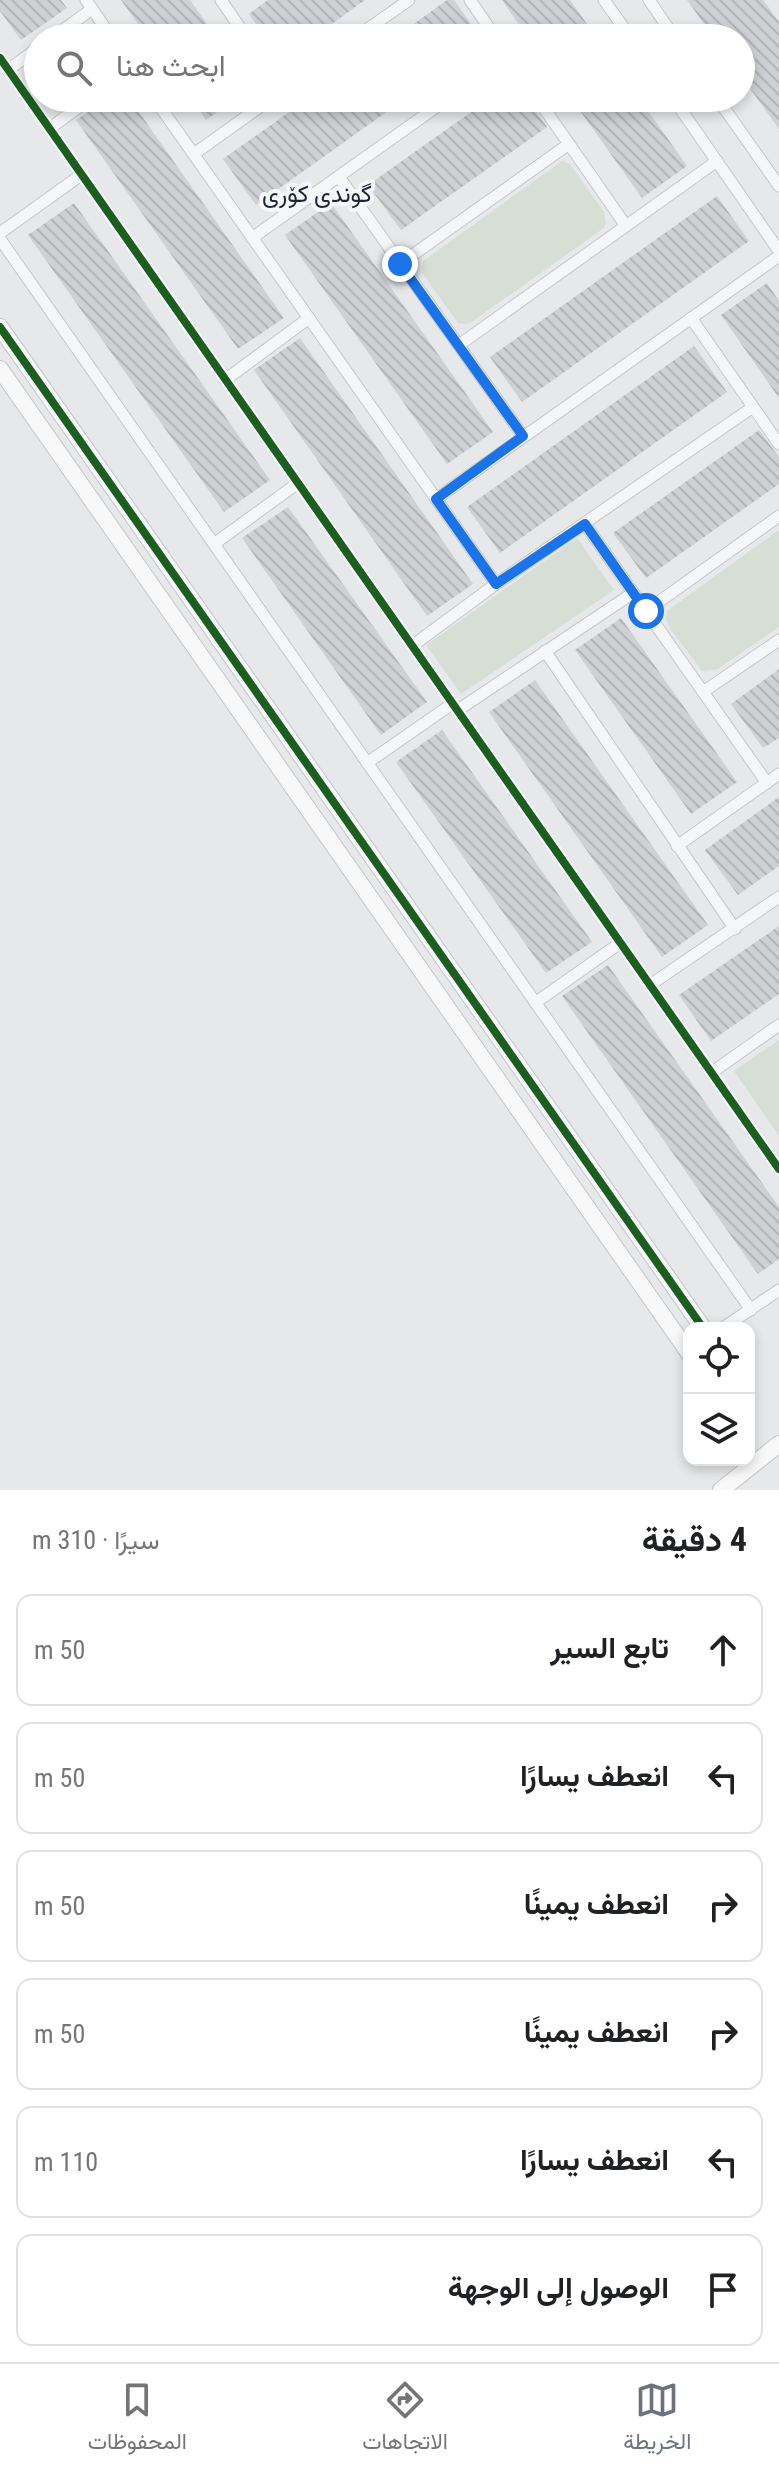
<!DOCTYPE html>
<html lang="ar">
<head>
<meta charset="utf-8">
<style>
	:root { --surface:#fff; --page:#f2f2f2; --text:#202124; --muted:#757577; --line:#e0e0e0; --accent:#6c737f }
	body { margin:0; font-family:"Roboto Condensed",Vazirmatn,sans-serif; background:var(--page); color:var(--text); direction:rtl }
	.controls { position:absolute; right:24px; bottom:24px; display:grid; overflow:hidden; border-radius:16px; box-shadow:0 4px 12px #0003 }
	.controls button { width:72px; height:72px; display:grid; place-items:center; padding:0; border:0; border-bottom:2px solid var(--line); background:var(--surface); color:var(--text); font:40px sans-serif }
	.stop { position:absolute; width:24px; height:24px; margin:-18px; border:6px solid #1a73e8; border-radius:50%; background:#fff }
	.stop.end { background:#1a73e8; border-color:#fff; box-shadow:0 2px 8px #0008 }
	.list { margin:0; padding:0; list-style:none }
	h2 { display:flex; justify-content:space-between; align-items:center; height:104px; margin:0; padding:0 32px; font-size:34px }
	h2 small { font-size:26px; font-weight:400; color:var(--muted) }
	.list li { display:grid; grid-template-columns:52px 1fr auto; gap:24px; align-items:center; box-sizing:border-box; height:112px; margin:0 16px 16px; padding:0 16px; border:2px solid var(--line); border-radius:16px }
	.list b { display:block; font-size:30px; white-space:nowrap }
	.list em { font-size:26px; font-style:normal; color:var(--muted) }
	.icon { flex:none; width:44px; height:44px; fill:none; stroke:currentColor; stroke-width:2; stroke-linecap:round; stroke-linejoin:round }
	.map { position:relative; flex:none; width:779px; height:1490px; overflow:hidden; direction:ltr }
	.search { position:absolute; background:var(--surface); box-shadow:0 4px 12px #0003; left:24px; right:24px; top:24px; height:88px; display:flex; align-items:center; gap:20px; box-sizing:border-box; padding:0 28px; border-radius:44px; color:var(--muted); font-size:30px }
	.sheet { height:872px; background:var(--surface) }
	nav { display:flex; justify-content:space-around; align-items:center; box-sizing:border-box; height:112px; border-top:2px solid var(--line); background:var(--surface); font-size:22px; color:var(--muted) }
	nav a { display:grid; justify-items:center; gap:4px }
	nav .on { color:var(--accent) }
	.map>svg:first-child { display:block }
</style>
</head>
<body>
<div class="map">
<svg width="779" height="1490" viewBox="0 0 779 1490">
	<defs>
		<pattern id="building-back-hatch" width="6" height="6" patternUnits="userSpaceOnUse" patternTransform="scale(2)"><rect width="6" height="6" fill="#ced0d3"/><path d="M-1 5l2 2M0 0l6 6M5-1l2 2" fill="none" stroke="#b1b3b6"/></pattern>
	</defs>
	<rect width="100%" height="100%" fill="#e6e8ea"/>
	<!-- park -->
	<g fill="#d6ded6">
		<polygon points="562,161 570,164 604,212 606,222 604,228 473,321 466,324 458,323 422,273 423,261"/>
		<polygon points="779,530 779,627 718,669 702,671 669,627 666,619 667,611"/>
		<polygon points="577,538 614,590 461,694 426,645"/>
		<polygon points="779,1040 779,1136 734,1071"/>
	</g>
	<!-- building -->
	<g fill="url(#building-back-hatch)">
		<polygon points="0,0 61,0 67,8 21,40 0,11"/>
		<polygon points="121,0 190,0 217,38 148,38"/>
		<polygon points="268,0 365,0 312,38 266,38 249,14"/>
		<polygon points="447,0 454,0 481,38 394,38"/>
		<polygon points="502,0 570,0 597,38 528,38"/>
		<polygon points="687,0 763,0 779,22 779,129 741,76 741,38 714,38"/>
		<polygon points="108,98 129,98 284,318 238,349 76,120"/>
		<polygon points="191,98 237,98 206,120"/>
		<polygon points="309,98 406,98 256,205 223,159"/>
		<polygon points="491,98 526,98 547,127 401,230 368,185"/>
		<polygon points="571,98 639,98 687,166 642,198"/>
		<polygon points="717,196 749,241 522,402 490,357"/>
		<polygon points="74,203 270,480 224,512 28,235"/>
		<polygon points="331,203 493,432 447,464 285,235"/>
		<polygon points="767,283 779,301 779,398 721,315"/>
		<polygon points="300,338 473,584 427,616 254,370"/>
		<polygon points="694,346 727,392 500,553 467,507"/>
		<polygon points="759,430 779,457 779,484 646,578 613,533"/>
		<polygon points="288,507 427,702 381,735 242,538"/>
		<polygon points="621,618 737,782 691,814 575,650"/>
		<polygon points="779,669 779,738 763,748 731,704"/>
		<polygon points="535,680 708,925 662,957 489,712"/>
		<polygon points="442,730 592,942 546,973 396,762"/>
		<polygon points="779,797 779,866 738,895 705,850"/>
		<polygon points="779,926 779,994 711,1041 679,995"/>
		<polygon points="608,965 779,1207 779,1259 758,1274 562,996"/>
	</g>
	<g fill="none" stroke-linecap="round" stroke-linejoin="round">
		<!-- street casing -->
		<g stroke="#c4c6c8" stroke-width="13">
			<g id="street">
				<polyline points="86,0 112,38"/>
				<polyline points="221,0 247,38"/>
				<polyline points="470,0 496,38"/>
				<polyline points="604,0 631,38"/>
				<polyline points="649,0 675,38"/>
				<polyline points="52,38 92,9"/>
				<polyline points="355,38 409,0"/>
				<polyline points="0,58 779,1169"/>
				<polyline points="8,70 38,48"/>
				<polyline points="154,98 496,584"/>
				<polyline points="537,98 626,226"/>
				<polyline points="673,98 779,251"/>
				<polyline points="717,98 779,186"/>
				<polyline points="49,129 91,98"/>
				<polyline points="194,154 272,98"/>
				<polyline points="339,177 523,436"/>
				<polyline points="0,233 81,175"/>
				<polyline points="252,238 449,98"/>
				<polyline points="0,239 751,1310"/>
				<polyline points="400,264 569,144"/>
				<polyline points="691,318 779,444"/>
				<polyline points="459,345 717,161"/>
				<polyline points="225,380 309,318"/>
				<polyline points="436,499 779,256"/>
				<polyline points="585,524 767,783"/>
				<polyline points="214,544 298,483"/>
				<polyline points="646,611 779,516"/>
				<polyline points="412,646 496,584 753,407"/>
				<polyline points="545,651 735,929"/>
				<polyline points="703,692 779,640"/>
				<polyline points="458,710 633,593"/>
				<polyline points="367,763 452,704"/>
				<polyline points="677,846 779,774"/>
				<polyline points="650,985 779,897"/>
				<polyline points="535,1003 620,943"/>
				<polyline points="711,1073 779,1025"/>
				<polyline points="723,1328 779,1290"/>
			</g>
		</g>
		<!-- secondary casing -->
		<g stroke="#c4c6c8" stroke-width="18">
			<g id="secondary">
				<polyline points="0,327 703,1328"/>
				<polyline points="0,369 689,1353"/>
				<polyline points="721,1490 779,1444"/>
			</g>
		</g>
		<!-- street -->
		<use href="#street" stroke="#f5f6f7" stroke-width="11"/>
		<!-- secondary -->
		<use href="#secondary" stroke="#f8f8f8" stroke-width="16"/>
		<!-- cycleway casing -->
		<g stroke="#f4f6f9" stroke-width="13">
			<g id="cycleway">
				<polyline points="0,58 779,1169"/>
				<polyline points="0,327 703,1328"/>
			</g>
		</g>
		<!-- cycleway -->
		<use href="#cycleway" stroke="#1b5e20" stroke-width="8"/>
	</g>
	<g fill="none" stroke-linecap="round" stroke-linejoin="round">
		<!-- route -->
		<polyline stroke="#1a73e8" stroke-width="10" points="400,264 523,436 436,499 496,584 585,524 646,611"/>
	</g>
	<g text-anchor="middle" stroke-width="8" stroke-linejoin="round" paint-order="stroke">
		<!-- neighbourhood labels -->
		<g font-size="24" fill="#1d2536" stroke="#f4f6f9">
			<text x="317" y="202">گوندی کۆری</text>
		</g>
	</g>
</svg>
<div class="controls">
<button><svg class="icon" aria-label="locate" viewBox="0 0 24 24"><circle cx="12" cy="12" r="6"/><path d="M12 2v4M12 18v4M2 12h4M18 12h4"/></svg></button>
<button><svg class="icon" aria-label="layers" viewBox="0 0 24 24"><path d="M12 4l9 5-9 5-9-5zM3 14l9 5 9-5"/></svg></button>
</div>
<div class="stop" style="left:646px;top:611px"></div>
<div class="stop end" style="left:400px;top:264px"></div>
<div class="search"><svg class="icon" aria-label="search" viewBox="0 0 24 24"><circle cx="10" cy="10" r="6"/><path d="M15 15l6 6"/></svg>ابحث هنا</div>
</div>
<section class="sheet">
<h2>4 دقيقة<small>سيرًا · 310 m</small></h2>
<ul class="list">
<li><svg class="icon" aria-label="ahead" viewBox="0 0 24 24"><path d="M12 20V5M6 11l6-6 6 6"/></svg><div><b>تابع السير</b></div><em>50 m</em></li>
<li><svg class="icon" aria-label="left" viewBox="0 0 24 24"><path d="M17 20v-9H6M10 6l-5 5 5 5"/></svg><div><b>انعطف يسارًا</b></div><em>50 m</em></li>
<li><svg class="icon" aria-label="right" viewBox="0 0 24 24"><path d="M7 20v-9h11M14 6l5 5-5 5"/></svg><div><b>انعطف يمينًا</b></div><em>50 m</em></li>
<li><svg class="icon" aria-label="right" viewBox="0 0 24 24"><path d="M7 20v-9h11M14 6l5 5-5 5"/></svg><div><b>انعطف يمينًا</b></div><em>50 m</em></li>
<li><svg class="icon" aria-label="left" viewBox="0 0 24 24"><path d="M17 20v-9H6M10 6l-5 5 5 5"/></svg><div><b>انعطف يسارًا</b></div><em>110 m</em></li>
<li><svg class="icon" aria-label="arrive" viewBox="0 0 24 24"><path d="M6 21V4h12l-3 4 3 4H6"/></svg><div><b>الوصول إلى الوجهة</b></div></li>
</ul>
</section>
<nav>
<a class="on"><svg class="icon" aria-label="map" viewBox="0 0 24 24"><path d="M3 6l6-2 6 2 6-2v14l-6 2-6-2-6 2zM9 4v14M15 6v14"/></svg>الخريطة</a>
<a><svg class="icon" aria-label="directions" viewBox="0 0 24 24"><path d="M12 3l9 9-9 9-9-9zM9 14v-3h6M13 9l2 2-2 2"/></svg>الاتجاهات</a>
<a><svg class="icon" aria-label="saved" viewBox="0 0 24 24"><path d="M7 4h10v16l-5-4-5 4z"/></svg>المحفوظات</a>
</nav>
</body>
</html>
